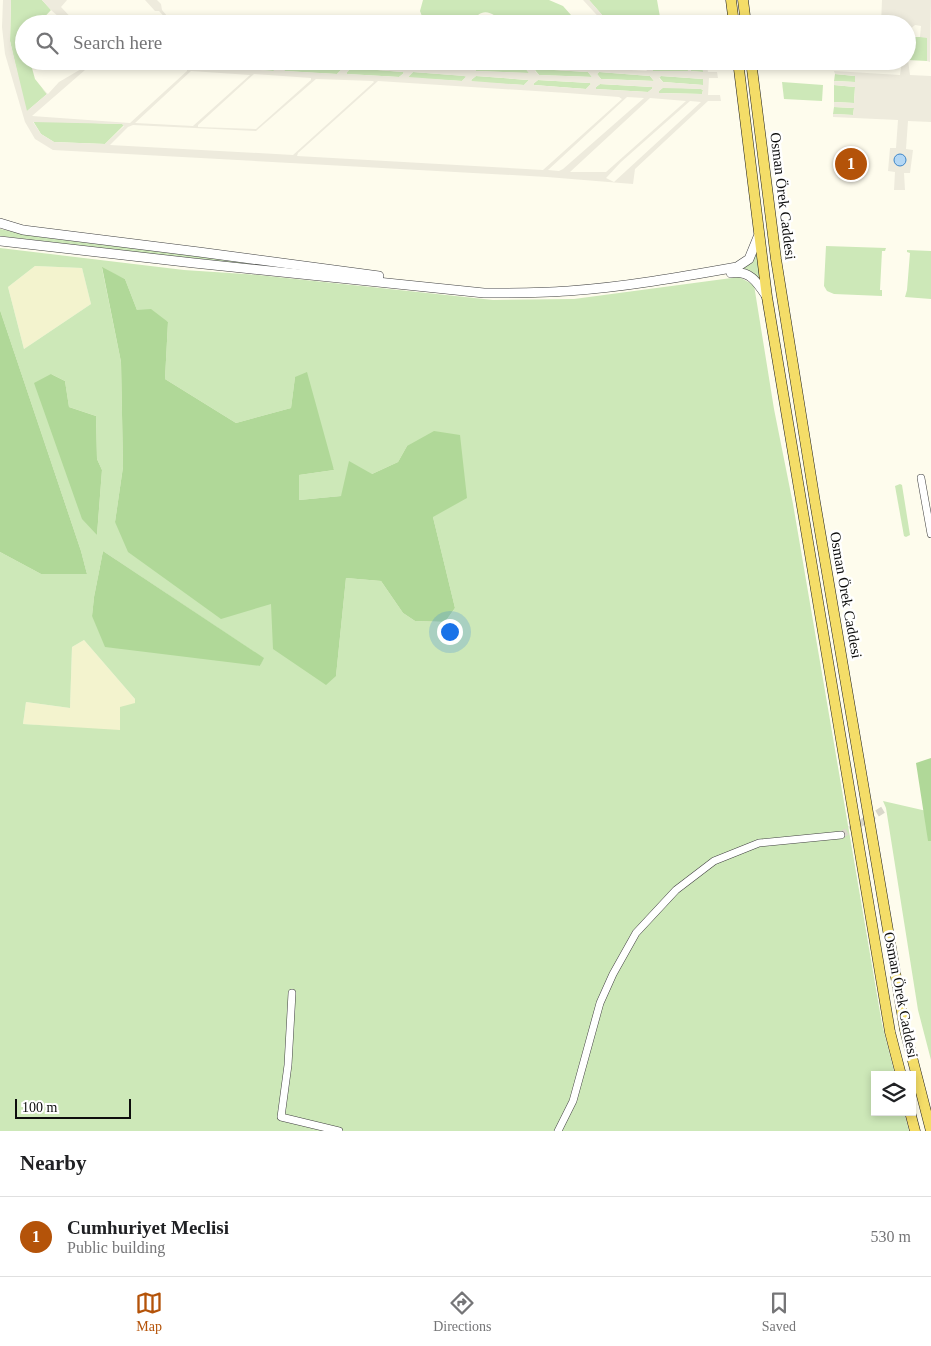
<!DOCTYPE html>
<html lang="en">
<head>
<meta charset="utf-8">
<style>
	:root { --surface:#fff; --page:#f6f6f6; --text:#202124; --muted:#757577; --line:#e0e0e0; --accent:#b45309 }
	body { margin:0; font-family:Georgia,serif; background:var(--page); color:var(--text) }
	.controls { position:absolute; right:15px; bottom:15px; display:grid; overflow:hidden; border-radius:0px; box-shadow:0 2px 8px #0003 }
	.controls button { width:45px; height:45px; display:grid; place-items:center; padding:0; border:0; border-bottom:1px solid var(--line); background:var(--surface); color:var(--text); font:25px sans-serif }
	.scale { position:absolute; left:15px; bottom:12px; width:116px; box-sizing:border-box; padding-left:5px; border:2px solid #0d0d0d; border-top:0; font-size:14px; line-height:18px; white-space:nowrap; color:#0d0d0d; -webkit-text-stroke:4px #fff; paint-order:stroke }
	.you { position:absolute; left:449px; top:631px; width:18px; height:18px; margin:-12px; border:4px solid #fff; border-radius:50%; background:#1a73e8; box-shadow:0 0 0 8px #1a73e833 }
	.badge { display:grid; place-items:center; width:32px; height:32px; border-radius:50%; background:var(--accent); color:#fff; font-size:16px; font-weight:700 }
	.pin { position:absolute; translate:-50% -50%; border:2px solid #fff; box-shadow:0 1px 5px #0006 }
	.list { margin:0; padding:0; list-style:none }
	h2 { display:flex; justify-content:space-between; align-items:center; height:65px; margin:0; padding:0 20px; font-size:21px }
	h2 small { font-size:16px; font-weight:400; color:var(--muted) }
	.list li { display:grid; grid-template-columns:32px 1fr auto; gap:15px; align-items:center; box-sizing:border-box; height:80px; padding:0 20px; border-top:1px solid var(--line) }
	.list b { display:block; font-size:19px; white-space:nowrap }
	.list p { margin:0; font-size:16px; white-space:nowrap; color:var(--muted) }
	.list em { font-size:16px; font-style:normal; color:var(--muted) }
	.icon { flex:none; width:28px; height:28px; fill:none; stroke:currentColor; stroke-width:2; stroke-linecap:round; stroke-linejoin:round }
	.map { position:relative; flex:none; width:931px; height:1131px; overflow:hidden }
	.search { position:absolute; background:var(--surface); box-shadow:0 2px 8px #0003; left:15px; right:15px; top:15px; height:55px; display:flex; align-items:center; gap:12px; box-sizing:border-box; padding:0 18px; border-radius:28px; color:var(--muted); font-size:19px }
	.sheet { height:145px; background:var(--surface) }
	nav { display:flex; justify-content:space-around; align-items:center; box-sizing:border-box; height:70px; border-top:1px solid var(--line); background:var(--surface); font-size:14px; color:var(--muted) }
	nav a { display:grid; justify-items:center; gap:2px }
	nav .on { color:var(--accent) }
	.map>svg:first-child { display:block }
</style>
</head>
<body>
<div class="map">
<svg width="931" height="1131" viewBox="0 0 931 1131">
	<rect width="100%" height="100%" fill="#fefced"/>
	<!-- farmland -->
	<g fill="#f3f3ce">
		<polygon points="35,266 82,268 91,304 24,349 8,287"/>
		<polygon points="84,640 135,699 135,703 120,731 23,724 26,702 70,708 72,647"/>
	</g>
	<!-- green -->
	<g fill="#cde8b8" fill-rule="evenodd">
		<polygon points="11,0 42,0 51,10 38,24 24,24 24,61 30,61 35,79 47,94 26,112 10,41"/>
		<path d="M423 0H549L563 6 579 24H504C494 12 480 5 472 24H425L420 11Z"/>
		<polygon points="589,0 657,0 660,17 669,16 671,19 681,21 681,24 610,24"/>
		<polygon points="909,37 927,37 927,61 908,60"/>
		<polygon points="159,61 201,61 215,63 210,67 158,64"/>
		<polygon points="349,61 401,61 404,66 352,64"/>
		<polygon points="644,61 687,61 688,71 653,71"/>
		<polygon points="689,61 702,61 703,72 691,71"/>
		<polygon points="225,62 277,66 278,66 274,71 221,67 221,66"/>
		<polygon points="411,62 463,65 467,70 414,68"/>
		<polygon points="474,65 525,68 529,73 476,71 472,66"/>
		<polygon points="289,66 341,69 341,70 337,74 284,71 284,69"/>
		<polygon points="351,68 403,72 404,73 399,77 347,74 347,72"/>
		<polygon points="537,69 588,72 592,77 539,75 535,70"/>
		<polygon points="413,72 466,76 466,77 462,81 409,78 409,76"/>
		<polygon points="599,72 650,76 654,81 601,79 597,74"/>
		<polygon points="835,74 855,76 855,82 834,81"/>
		<polygon points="476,76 528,80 529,80 524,85 472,82 471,80"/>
		<polygon points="661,76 703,79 703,85 663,82 659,77"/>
		<polygon points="538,80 590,83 591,84 586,89 534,85 533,84"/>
		<polygon points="782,82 823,85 822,101 784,99"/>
		<polygon points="600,84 652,87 653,88 648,92 596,89 596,87"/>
		<polygon points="834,85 855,87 854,103 834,102"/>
		<polygon points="663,87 701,89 703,90 702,94 659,93 659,91"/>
		<polygon points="834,107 854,108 853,115 833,114"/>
		<polygon points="33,121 122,124 124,125 105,144 54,142 41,134"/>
		<polygon points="0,229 40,237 344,273 344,277 0,236"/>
		<polygon points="826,246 886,248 885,251 882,251 880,290 882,290 882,296 834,294 827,291 824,286"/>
		<path d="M0 248 184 270 258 275 493 300 574 299 739 277 754 285 774 409 793 504 882 1024 895 1075H875V1112H904L909 1131H0V552L41 574H87L81 551 0 310ZM35 266 82 268 91 304 24 349 8 287ZM102 268 125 279 137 310 168 322 165 379 236 423 291 408 295 377 334 470 299 475V500L341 496 372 474 398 462 407 446 433 517 455 608 445 622 415 621 403 613 381 581 346 578 336 676 271 604 115 522 123 467 121 362ZM51 374 65 381 69 407 96 416 97 459 102 470 97 535ZM103 551 263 658 260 666 92 616 94 597ZM84 640 135 699V703L120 707V730L23 724 26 702 70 708 72 647Z"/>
		<polygon points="907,250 931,251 931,299 905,297 907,290 910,253 907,252"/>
		<polygon points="755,254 757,256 760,280 740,268"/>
		<polygon points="900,484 902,485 910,535 906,537 904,536 895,486"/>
		<polygon points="883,801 931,812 931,1060 918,1010 886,808"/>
	</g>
	<!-- forest -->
	<g fill="#b0d898">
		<polygon points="102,267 125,279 137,310 151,309 168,322 165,379 236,423 291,408 295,377 307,372 334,470 299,475 299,500 341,496 349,461 372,474 398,462 407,446 434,431 460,435 467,498 433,517 455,608 445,622 415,621 403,613 381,581 346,578 336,676 326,685 273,649 271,604 221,619 128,552 115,522 123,467 121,362"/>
		<polygon points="0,310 81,551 87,574 41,574 0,552"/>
		<polygon points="51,374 65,381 69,407 96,416 97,459 102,470 97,535 82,519 34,383"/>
		<polygon points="103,551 264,658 260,666 105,647 92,616 94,597"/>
		<polygon points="931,758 931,841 928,841 916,763"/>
	</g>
	<!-- plaza -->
	<g fill="#eeebdd" fill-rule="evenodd">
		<path d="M3 0H11L10 41 27 111 47 94 42 89 48 94 59 82 88 65V61L149 63 152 61H159L158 64 210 67 215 64 214 62 201 61H306L340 63 341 61H349L352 64 402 67 404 65 401 61H486L647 71 639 61H644L653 71H688L687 61H689L691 71 703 72 702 61H706L708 72H717L718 78H709L708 95H720L721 101H708L635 169 633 184 547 177 53 150 35 139 25 122 5 54 2 27ZM225 62 277 66H278L273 71 221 67V66ZM413 62 463 65 467 70 414 68 411 64ZM93 65 187 70V71L130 123 32 116 85 70ZM474 65 525 68 529 73 476 71 472 67ZM289 66 341 69V70L337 74 285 71 284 69ZM351 68 403 72 404 73 399 77 347 74V72ZM536 69 588 72 592 77 539 75 535 71ZM191 71 250 75 193 126 135 123ZM413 72 464 76 466 77 462 81 409 77V76ZM599 72 650 76 654 81 601 79 597 74ZM254 74 311 78V80L256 129 198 127V125ZM476 76 528 80H529L524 85 472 81 471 80ZM661 76 703 79V85L663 82 659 78ZM316 79 373 81 374 82 293 155 110 145 128 127 133 125 256 131ZM538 80 590 83 591 84 586 89 534 85 533 84ZM378 81 567 93 619 97 622 99 543 170 297 156 298 153ZM600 84 652 87 653 88 648 92 596 89V87ZM663 88 701 89 703 90 702 94 659 93V91ZM627 97 644 98 563 169 559 171 548 170ZM650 98 686 101 606 172H570ZM690 101 701 102 614 182 606 178 621 162ZM33 122 122 124 124 126 105 144 54 142 41 134Z"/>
		<polygon points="42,0 67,0 61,7 77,24 67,24 51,10"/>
		<polygon points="145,0 157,0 161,4 162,10 174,24 171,24 159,11 155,11"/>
		<polygon points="583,0 589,0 610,24 605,24"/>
		<polygon points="882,0 931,0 930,62 927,61 927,38 920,37 921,26 915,25 909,30 908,60 910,75 931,76 931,122 908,121 906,149 913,150 910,173 904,173 905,190 894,190 895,172 888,171 890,148 896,148 898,120 833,117 833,114 853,115 854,108 834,107 834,102 854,103 855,87 834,85 834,81 855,82 855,76 835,74 834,71 900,75 902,61 907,61 907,24 881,24"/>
	</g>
	<!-- water -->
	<circle fill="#b4d7f4" stroke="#3d86c9" cx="900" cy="160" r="6"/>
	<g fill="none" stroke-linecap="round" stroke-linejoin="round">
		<!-- minor-tunnel -->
		<polyline stroke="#dad8cb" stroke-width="7" stroke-dasharray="7 3.5" stroke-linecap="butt" points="841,835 886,808"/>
		<!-- minor casing -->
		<g stroke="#404040" stroke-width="8">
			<g id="minor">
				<polyline points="921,478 931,534"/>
				<polyline points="292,993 288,1065 281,1117 339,1131"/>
				<polyline points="558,1131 573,1101 600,1003 613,974 636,933 676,890 714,861 759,843 841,835"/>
			</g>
		</g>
		<!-- tertiary casing -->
		<g stroke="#404040" stroke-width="10">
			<g id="tertiary">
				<polyline points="0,223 23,230 199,252 379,276"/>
				<path d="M0 241 194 263 484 293C512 293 540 293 568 291 625 287 681 277 737 267L749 259 758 237"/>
				<path d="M731 273C750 270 757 282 767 297"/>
			</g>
		</g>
		<!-- primary casing -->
		<g stroke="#1e1e1e" stroke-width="11">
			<g id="primary">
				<polyline points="731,0 734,24"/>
				<polyline points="743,0 746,24"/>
				<polyline points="738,61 767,297 890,1032 901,1075"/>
				<polyline points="751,61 776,259 815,502 905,1030 931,1131"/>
				<polyline points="910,1112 915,1131"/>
			</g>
		</g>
		<!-- minor -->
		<use href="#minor" stroke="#fff" stroke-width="7"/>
		<!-- tertiary -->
		<use href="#tertiary" stroke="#fff" stroke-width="9"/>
		<!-- primary -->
		<use href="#primary" stroke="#f4dd68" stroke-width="10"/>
	</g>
	<g text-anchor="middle" stroke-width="5" stroke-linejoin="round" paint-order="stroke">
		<!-- street labels -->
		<g font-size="15" fill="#0d0d0d" stroke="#fff">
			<text transform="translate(783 196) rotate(83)" y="5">Osman Örek Caddesi</text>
			<text transform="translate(846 595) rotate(80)" y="5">Osman Örek Caddesi</text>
			<text transform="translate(901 995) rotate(79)" y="5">Osman Örek Caddesi</text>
		</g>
	</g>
</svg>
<div class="controls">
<button><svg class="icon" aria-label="layers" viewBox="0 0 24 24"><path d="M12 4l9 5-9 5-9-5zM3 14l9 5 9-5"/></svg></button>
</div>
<div class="scale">100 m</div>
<div class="you"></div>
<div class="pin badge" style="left:851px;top:164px">1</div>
<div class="search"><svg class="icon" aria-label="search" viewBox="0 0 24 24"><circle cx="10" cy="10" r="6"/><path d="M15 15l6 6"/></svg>Search here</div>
</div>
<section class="sheet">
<h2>Nearby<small></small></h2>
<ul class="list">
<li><span class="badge">1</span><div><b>Cumhuriyet Meclisi</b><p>Public building</p></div><em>530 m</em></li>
</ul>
</section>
<nav>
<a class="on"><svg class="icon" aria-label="map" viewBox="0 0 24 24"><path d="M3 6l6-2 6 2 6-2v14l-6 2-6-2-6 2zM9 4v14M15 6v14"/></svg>Map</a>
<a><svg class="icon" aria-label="directions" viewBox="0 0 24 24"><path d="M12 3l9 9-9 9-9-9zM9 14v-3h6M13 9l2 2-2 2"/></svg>Directions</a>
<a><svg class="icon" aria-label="saved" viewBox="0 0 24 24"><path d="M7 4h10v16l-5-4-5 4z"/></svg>Saved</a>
</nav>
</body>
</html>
